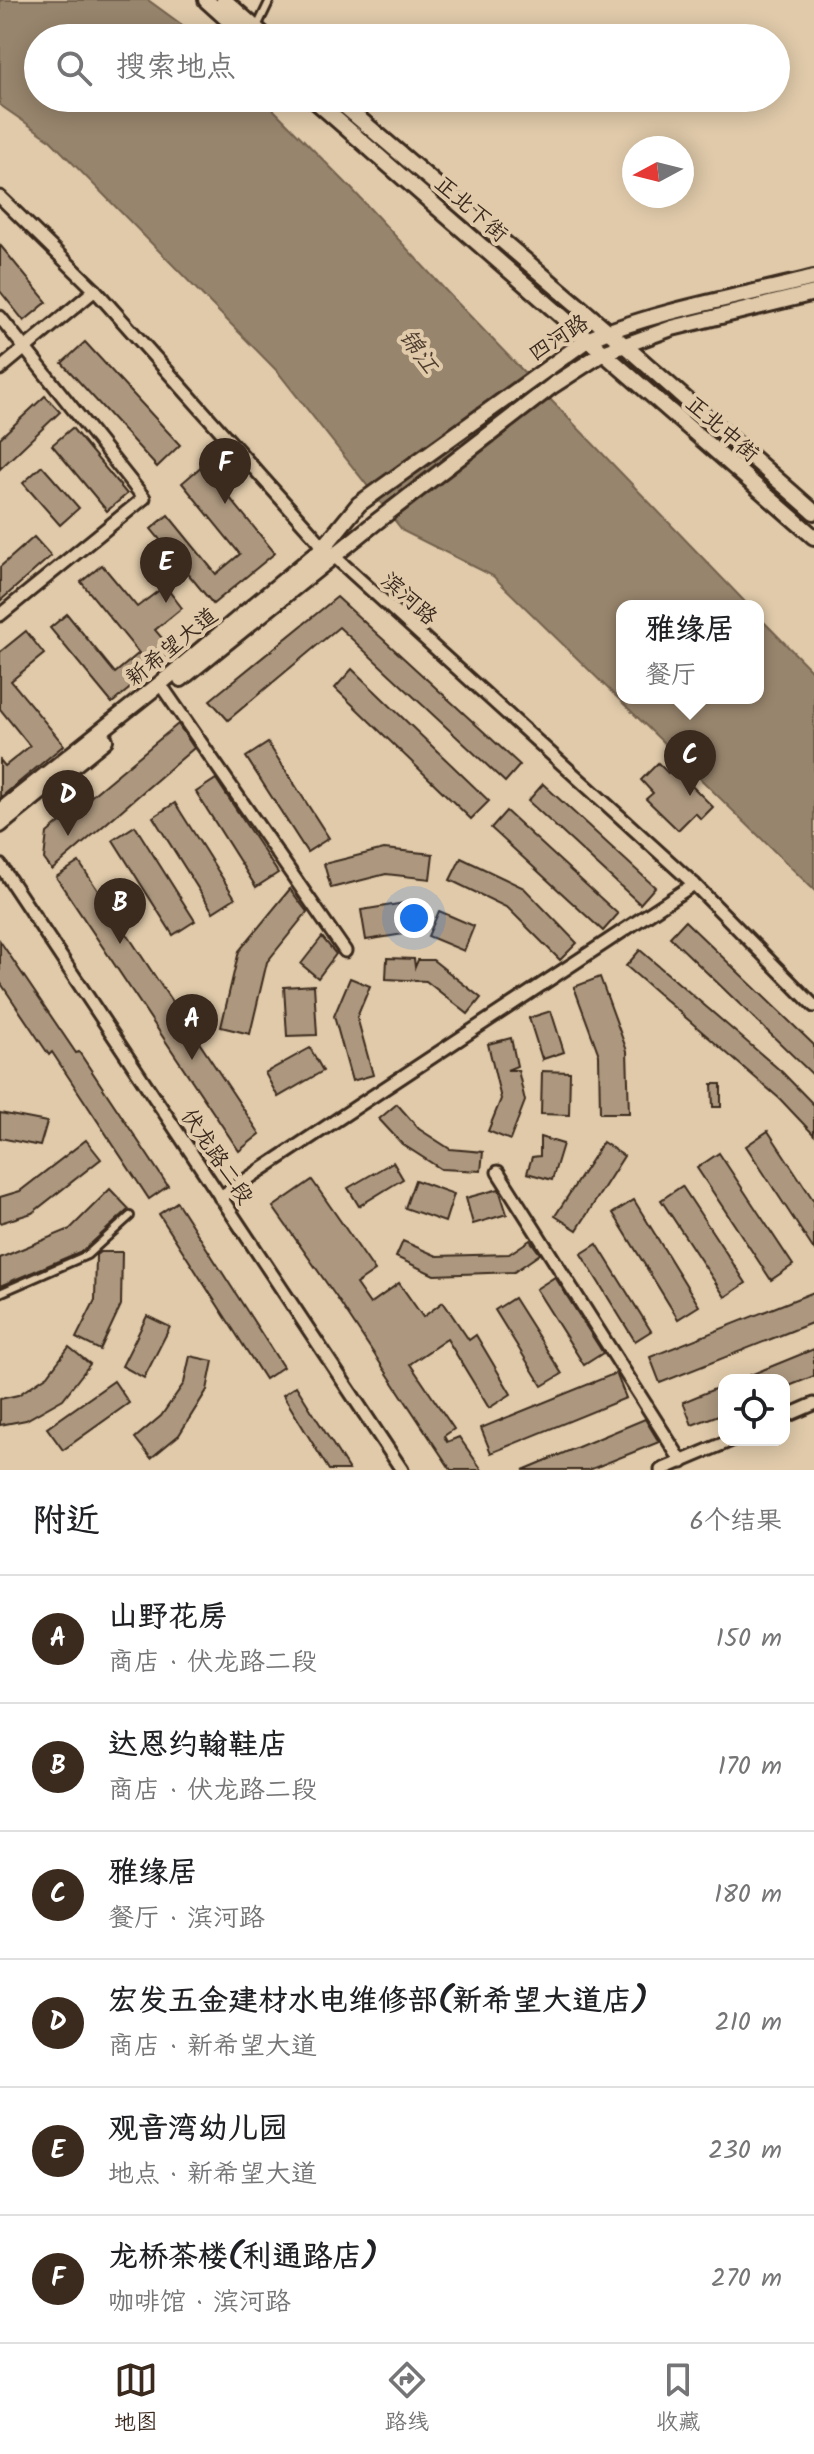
<!DOCTYPE html>
<html lang="zh">
<head>
<meta charset="utf-8">
<style>
	:root { --surface:#fff; --page:#f2f2f2; --text:#202124; --muted:#757577; --line:#e0e0e0; --accent:#3b2a1e }
	body { margin:0; font-family:Kalam,"LXGW WenKai TC",sans-serif; background:var(--page); color:var(--text) }
	.controls { position:absolute; right:24px; bottom:24px; display:grid; overflow:hidden; border-radius:16px; box-shadow:0 4px 20px #0003 }
	.controls button { width:72px; height:72px; display:grid; place-items:center; padding:0; border:0; border-bottom:2px solid var(--line); background:var(--surface); color:var(--text); font:40px sans-serif }
	.compass { position:absolute; left:622px; top:136px; width:72px; height:72px; border-radius:50%; background:var(--surface); box-shadow:0 4px 20px #0003; rotate:263deg }
	.you { position:absolute; left:414px; top:918px; width:28px; height:28px; margin:-20px; border:6px solid #fff; border-radius:50%; background:#1a73e8; box-shadow:0 0 0 12px #1a73e833 }
	.badge { display:grid; place-items:center; width:52px; height:52px; border-radius:50%; background:var(--accent); color:#fff; font-size:26px; font-weight:700 }
	.pin { position:absolute; translate:-50% -66px; filter:drop-shadow(0 2px 4px #0008) }
	.pin::after { content:''; position:absolute; top:42px; width:28px; height:24px; background:inherit; clip-path:polygon(0 0,100% 0,50% 100%) }
	.popup { position:absolute; left:616px; top:600px; width:148px; height:104px; box-sizing:border-box; display:grid; place-content:center; border-radius:16px; background:var(--surface); filter:drop-shadow(0 2px 6px #0005); font-size:26px; white-space:nowrap; color:var(--muted) }
	.popup b { font-size:30px; color:var(--text) }
	.popup::after { content:''; position:absolute; left:50%; top:100%; margin-left:-16px; border:16px solid transparent; border-top-color:var(--surface) }
	.list { margin:0; padding:0; list-style:none }
	h2 { display:flex; justify-content:space-between; align-items:center; height:104px; margin:0; padding:0 32px; font-size:34px }
	h2 small { font-size:26px; font-weight:400; color:var(--muted) }
	.list li { display:grid; grid-template-columns:52px 1fr auto; gap:24px; align-items:center; box-sizing:border-box; height:128px; padding:0 32px; border-top:2px solid var(--line) }
	.list b { display:block; font-size:30px; white-space:nowrap }
	.list p { margin:0; font-size:26px; white-space:nowrap; color:var(--muted) }
	.list em { font-size:26px; font-style:normal; color:var(--muted) }
	.icon { flex:none; width:44px; height:44px; fill:none; stroke:currentColor; stroke-width:2; stroke-linecap:round; stroke-linejoin:round }
	.map { position:relative; flex:none; width:814px; height:1470px; overflow:hidden }
	.search { position:absolute; background:var(--surface); box-shadow:0 4px 20px #0003; left:24px; right:24px; top:24px; height:88px; display:flex; align-items:center; gap:20px; box-sizing:border-box; padding:0 28px; border-radius:44px; color:var(--muted); font-size:30px }
	.sheet { height:872px; background:var(--surface) }
	nav { display:flex; justify-content:space-around; align-items:center; box-sizing:border-box; height:112px; border-top:2px solid var(--line); background:var(--surface); font-size:22px; color:var(--muted) }
	nav a { display:grid; justify-items:center; gap:4px }
	nav .on { color:var(--accent) }
	.map>svg:first-child { display:block }
</style>
</head>
<body>
<div class="map">
<svg width="814" height="1470" viewBox="0 0 814 1470">
	<rect width="100%" height="100%" fill="#e0caaa"/>
	<filter id="ink" filterUnits="userSpaceOnUse"><feTurbulence type="fractalNoise" baseFrequency=".0125" numOctaves="2"/><feDisplacementMap in="SourceGraphic" scale="16" xChannelSelector="R" yChannelSelector="G"/><feConvolveMatrix kernelMatrix="1 2 1 2 8 2 1 2 1" color-interpolation-filters="sRGB"/></filter>
	<g filter="url(#ink)">
		<!-- water -->
		<polygon fill="#98856d" stroke="#73614d" stroke-width="2" points="0,0 148,0 200,38 38,38 38,98 262,98 350,187 448,293 749,606 622,606 622,698 758,698 758,616 814,673 814,890 493,576 403,531 277,371 49,139 0,105"/>
		<!-- building -->
		<g fill="#ad987f" stroke="#3b2a1e" stroke-width="2">
			<polygon points="0,245 47,302 24,321 0,291"/>
			<polygon points="85,342 180,445 157,467 62,363"/>
			<polygon points="45,396 60,412 0,469 0,438"/>
			<polygon points="72,428 127,494 107,511 52,445"/>
			<polygon points="203,465 275,553 213,604 151,529 168,515 216,574 240,554 182,483"/>
			<polygon points="42,466 79,508 60,525 23,483"/>
			<polygon points="34,537 51,556 0,601 0,567"/>
			<polygon points="102,565 137,607 165,586 182,608 155,630 174,652 112,703 50,628 67,614 115,673 139,653 81,582"/>
			<polygon points="337,597 520,765 505,782 339,627 228,720 210,700"/>
			<polygon points="26,631 44,654 11,681 64,745 0,798 0,760 5,766 30,746 0,709 0,652"/>
			<polygon points="352,669 489,801 471,819 335,688"/>
			<polygon points="178,724 194,748 52,870 44,859 47,833"/>
			<polygon points="268,743 329,838 307,852 246,757"/>
			<polygon points="658,763 668,773 674,768 713,807 701,819 695,813 678,830 646,799 653,793 641,780"/>
			<polygon points="216,779 278,873 256,887 196,792"/>
			<polygon points="543,784 655,887 640,904 528,801"/>
			<polygon points="175,803 235,898 213,912 153,817"/>
			<polygon points="506,811 618,914 603,931 491,828"/>
			<polygon points="135,826 195,921 173,935 113,840"/>
			<polygon points="384,849 433,854 430,879 386,874 331,888 324,864"/>
			<polygon points="461,858 524,888 577,943 560,960 508,908 450,880"/>
			<polygon points="79,862 260,1134 239,1151 56,877"/>
			<polygon points="290,889 307,912 267,962 250,1034 221,1027 239,951"/>
			<polygon points="405,903 410,933 366,940 361,910"/>
			<polygon points="439,911 474,926 464,951 428,936"/>
			<polygon points="685,921 814,1045 814,1076 670,937"/>
			<polygon points="322,937 336,954 318,978 301,964"/>
			<polygon points="0,941 76,1053 79,1052 168,1186 149,1199 52,1052 49,1055 0,982"/>
			<polygon points="640,950 782,1072 814,1105 814,1135 780,1099 626,966"/>
			<polygon points="387,958 414,959 415,967 418,960 433,960 481,998 468,1014 426,981 386,979"/>
			<polygon points="600,977 627,1051 629,1113 600,1113 599,1055 574,987"/>
			<polygon points="350,978 370,986 357,1017 373,1075 352,1081 334,1016"/>
			<polygon points="314,985 317,1035 287,1036 284,987"/>
			<polygon points="551,1011 564,1052 543,1059 543,1056 542,1059 529,1018"/>
			<polygon points="511,1038 517,1066 507,1070 518,1070 525,1101 510,1140 488,1131 501,1099 488,1044"/>
			<polygon points="310,1048 323,1071 278,1097 265,1073"/>
			<polygon points="542,1071 570,1072 569,1115 541,1114"/>
			<polygon points="712,1084 721,1084 721,1107 713,1107"/>
			<polygon points="397,1104 419,1129 450,1149 483,1152 481,1171 441,1169 402,1144 379,1119"/>
			<polygon points="0,1113 47,1122 40,1146 0,1138"/>
			<polygon points="768,1131 814,1201 814,1250 746,1146"/>
			<polygon points="540,1137 563,1144 552,1180 527,1173 532,1157 540,1156"/>
			<polygon points="86,1140 101,1159 32,1213 0,1223 0,1197 20,1191"/>
			<polygon points="603,1142 624,1156 577,1230 555,1216"/>
			<polygon points="719,1153 793,1265 771,1280 697,1168"/>
			<polygon points="393,1162 403,1179 359,1206 348,1188"/>
			<polygon points="312,1180 375,1271 356,1284 370,1304 399,1283 423,1317 443,1302 469,1340 476,1335 511,1394 489,1408 447,1339 410,1364 454,1429 444,1436 447,1442 459,1437 482,1470 451,1470 337,1298 273,1207"/>
			<polygon points="415,1180 454,1194 445,1222 405,1208"/>
			<polygon points="682,1186 746,1283 725,1297 661,1200"/>
			<polygon points="110,1189 129,1209 84,1250 0,1286 0,1258 70,1229"/>
			<polygon points="499,1189 507,1214 473,1224 466,1198"/>
			<polygon points="634,1200 699,1306 678,1319 613,1213"/>
			<polygon points="177,1202 283,1367 265,1379 159,1214"/>
			<polygon points="530,1240 540,1254 514,1272 434,1275 396,1257 403,1241 437,1256 509,1254"/>
			<polygon points="597,1244 651,1331 635,1341 581,1254"/>
			<polygon points="100,1252 122,1252 121,1305 100,1350 76,1338 95,1300 96,1255"/>
			<polygon points="555,1277 603,1353 584,1365 536,1289"/>
			<polygon points="814,1292 814,1322 660,1383 650,1357"/>
			<polygon points="514,1298 562,1374 542,1386 495,1310"/>
			<polygon points="147,1316 170,1327 144,1378 122,1366"/>
			<polygon points="69,1347 90,1364 63,1399 26,1420 0,1425 0,1399 18,1395 48,1375"/>
			<polygon points="814,1349 814,1376 784,1388 784,1380 738,1380"/>
			<polygon points="190,1356 213,1361 207,1390 179,1435 151,1458 135,1438 161,1416 184,1383"/>
			<polygon points="616,1373 626,1398 491,1453 481,1428"/>
			<polygon points="114,1381 129,1403 63,1450 47,1428"/>
			<polygon points="724,1385 724,1413 692,1425 683,1402"/>
			<polygon points="296,1386 349,1470 329,1470 283,1395"/>
			<polygon points="645,1419 659,1442 589,1470 523,1470"/>
		</g>
		<g fill="none" stroke-linecap="round" stroke-linejoin="round">
			<!-- service casing -->
			<g stroke="#3b2a1e" stroke-width="12">
				<g id="service">
					<polyline points="256,29 270,0"/>
					<polyline points="0,1293 87,1255 130,1216"/>
				</g>
			</g>
			<!-- minor casing -->
			<g stroke="#3b2a1e" stroke-width="17">
				<g id="minor">
					<polyline points="0,197 95,290 324,547 694,884 814,1006"/>
					<polyline points="0,317 144,498 0,615"/>
					<polyline points="0,369 95,290"/>
					<polyline points="165,691 345,951"/>
					<polyline points="0,865 402,1470"/>
					<polyline points="498,1172 682,1462"/>
					<polyline points="220,1197 694,884"/>
					<polyline points="784,1417 814,1404"/>
					<polyline points="661,1470 732,1440"/>
				</g>
			</g>
			<!-- tertiary casing -->
			<g stroke="#3b2a1e" stroke-width="20">
				<g id="tertiary">
					<polyline points="206,0 248,38"/>
					<polyline points="224,0 267,38"/>
					<polyline points="312,98 814,537"/>
					<polyline points="335,98 623,344 814,512"/>
					<polyline points="181,679 376,522 552,386 603,353 672,328 814,293"/>
					<path d="M0 811 161 683 324 547 359 504 587 340C654 311 743 296 814 278"/>
					<polyline points="0,825 105,740"/>
				</g>
			</g>
			<!-- service -->
			<use href="#service" stroke="#e0caaa" stroke-width="6"/>
			<!-- minor -->
			<use href="#minor" stroke="#e0caaa" stroke-width="11"/>
			<!-- tertiary -->
			<use href="#tertiary" stroke="#e0caaa" stroke-width="14"/>
		</g>
	</g>
	<g text-anchor="middle" stroke-width="8" stroke-linejoin="round" paint-order="stroke">
		<!-- street labels -->
		<g font-size="22" fill="#3b2a1e" stroke="#e0caaa">
			<text transform="translate(472 208) rotate(41)" y="8">正北下街</text>
			<text transform="translate(558 337) rotate(-33)" y="8">四河路</text>
			<text transform="translate(723 428) rotate(41)" y="8">正北中街</text>
			<text transform="translate(410 598) rotate(42)" y="8">滨河路</text>
			<text transform="translate(171 646) rotate(-39)" y="8">新希望大道</text>
			<text transform="translate(218 1156) rotate(56)" y="8">伏龙路二段</text>
		</g>
		<!-- water labels -->
		<g font-size="24" font-style="italic" fill="#4e3c2e" stroke="#e0caaa">
			<text transform="translate(419 351) rotate(54)" y="8">锦江</text>
		</g>
	</g>
</svg>
<div class="controls">
<button><svg class="icon" aria-label="locate" viewBox="0 0 24 24"><circle cx="12" cy="12" r="6"/><path d="M12 2v4M12 18v4M2 12h4M18 12h4"/></svg></button>
</div>
<svg class="compass" viewBox="-18 -18 36 36"><path d="M0-13l5 13h-10z" fill="#e53935"/><path d="M0 13l5-13h-10z" fill="#757577"/></svg>
<div class="you"></div>
<div class="pin badge" style="left:192px;top:1060px">A</div>
<div class="pin badge" style="left:120px;top:944px">B</div>
<div class="pin badge" style="left:690px;top:796px">C</div>
<div class="popup"><b>雅缘居</b>餐厅</div>
<div class="pin badge" style="left:68px;top:836px">D</div>
<div class="pin badge" style="left:166px;top:603px">E</div>
<div class="pin badge" style="left:225px;top:504px">F</div>
<div class="search"><svg class="icon" aria-label="search" viewBox="0 0 24 24"><circle cx="10" cy="10" r="6"/><path d="M15 15l6 6"/></svg>搜索地点</div>
</div>
<section class="sheet">
<h2>附近<small>6个结果</small></h2>
<ul class="list">
<li><span class="badge">A</span><div><b>山野花房</b><p>商店 · 伏龙路二段</p></div><em>150 m</em></li>
<li><span class="badge">B</span><div><b>达恩约翰鞋店</b><p>商店 · 伏龙路二段</p></div><em>170 m</em></li>
<li><span class="badge">C</span><div><b>雅缘居</b><p>餐厅 · 滨河路</p></div><em>180 m</em></li>
<li><span class="badge">D</span><div><b>宏发五金建材水电维修部(新希望大道店)</b><p>商店 · 新希望大道</p></div><em>210 m</em></li>
<li><span class="badge">E</span><div><b>观音湾幼儿园</b><p>地点 · 新希望大道</p></div><em>230 m</em></li>
<li><span class="badge">F</span><div><b>龙桥茶楼(利通路店)</b><p>咖啡馆 · 滨河路</p></div><em>270 m</em></li>
</ul>
</section>
<nav>
<a class="on"><svg class="icon" aria-label="map" viewBox="0 0 24 24"><path d="M3 6l6-2 6 2 6-2v14l-6 2-6-2-6 2zM9 4v14M15 6v14"/></svg>地图</a>
<a><svg class="icon" aria-label="directions" viewBox="0 0 24 24"><path d="M12 3l9 9-9 9-9-9zM9 14v-3h6M13 9l2 2-2 2"/></svg>路线</a>
<a><svg class="icon" aria-label="saved" viewBox="0 0 24 24"><path d="M7 4h10v16l-5-4-5 4z"/></svg>收藏</a>
</nav>
</body>
</html>
